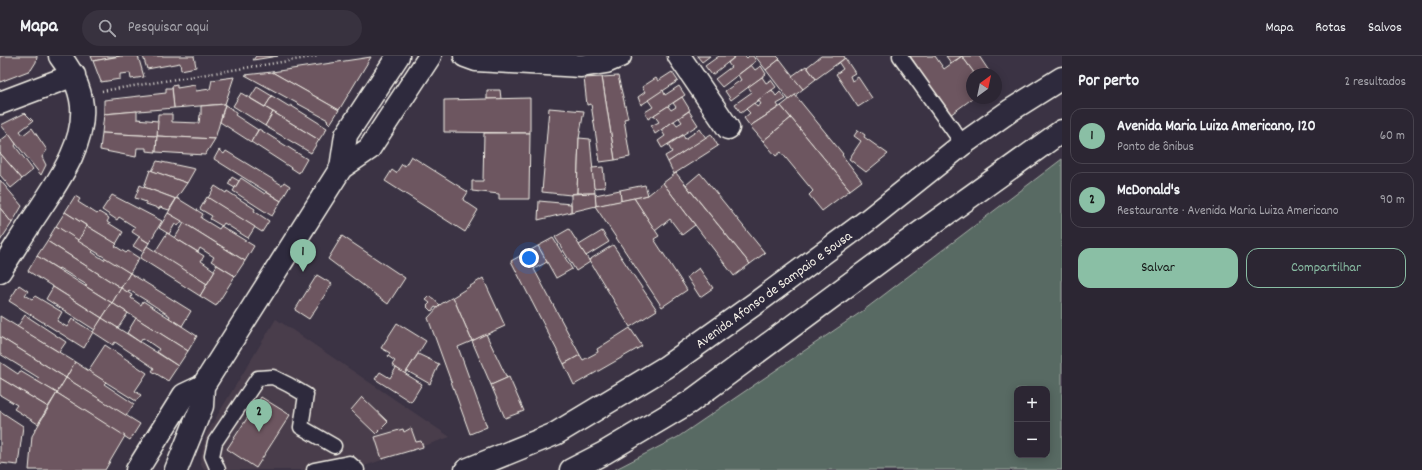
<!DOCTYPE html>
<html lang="pt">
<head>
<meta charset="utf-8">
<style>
	:root { --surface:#2c2633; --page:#38323f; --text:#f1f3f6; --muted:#a6a5ac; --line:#48434e; --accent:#8abfa5 }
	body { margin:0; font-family:Dekko,sans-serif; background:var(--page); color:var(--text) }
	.controls { position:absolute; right:12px; bottom:12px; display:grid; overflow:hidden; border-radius:8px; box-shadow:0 2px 10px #0003 }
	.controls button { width:36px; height:36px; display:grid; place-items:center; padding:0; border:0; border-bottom:1px solid var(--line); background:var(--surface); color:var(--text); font:20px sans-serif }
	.compass { position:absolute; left:966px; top:12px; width:36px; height:36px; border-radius:50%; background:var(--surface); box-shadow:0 2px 10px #0003; rotate:33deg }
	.you { position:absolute; left:529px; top:202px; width:14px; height:14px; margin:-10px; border:3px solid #fff; border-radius:50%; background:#1a73e8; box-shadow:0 0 0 6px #1a73e833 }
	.badge { display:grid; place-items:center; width:26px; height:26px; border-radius:50%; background:var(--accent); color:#111; font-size:13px; font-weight:700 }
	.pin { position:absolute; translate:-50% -33px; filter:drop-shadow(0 1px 2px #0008) }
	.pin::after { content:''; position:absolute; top:21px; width:14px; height:12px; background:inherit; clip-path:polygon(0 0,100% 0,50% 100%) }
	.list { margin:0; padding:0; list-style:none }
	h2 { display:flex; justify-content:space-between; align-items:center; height:52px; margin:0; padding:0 16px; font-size:17px }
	h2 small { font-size:13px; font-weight:400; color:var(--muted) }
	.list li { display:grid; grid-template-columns:26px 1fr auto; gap:12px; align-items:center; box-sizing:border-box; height:56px; margin:0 8px 8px; padding:0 8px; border:1px solid var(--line); border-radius:12px }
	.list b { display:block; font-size:15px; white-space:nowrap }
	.list p { margin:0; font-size:13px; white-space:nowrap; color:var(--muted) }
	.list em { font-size:13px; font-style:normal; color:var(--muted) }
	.actions { display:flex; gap:8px; padding:12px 16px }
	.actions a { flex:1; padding:9px 0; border:1px solid var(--accent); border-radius:12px; text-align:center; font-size:14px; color:var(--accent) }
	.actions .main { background:var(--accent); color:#111 }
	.icon { flex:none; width:22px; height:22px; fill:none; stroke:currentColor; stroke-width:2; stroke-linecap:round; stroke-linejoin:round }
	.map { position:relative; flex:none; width:1062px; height:414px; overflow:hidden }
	header { display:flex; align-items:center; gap:24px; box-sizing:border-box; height:56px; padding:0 20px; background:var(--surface); border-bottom:1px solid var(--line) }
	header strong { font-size:19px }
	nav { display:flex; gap:22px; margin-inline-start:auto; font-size:14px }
	.search { width:280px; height:36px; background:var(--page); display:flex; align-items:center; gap:10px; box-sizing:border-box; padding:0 14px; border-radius:22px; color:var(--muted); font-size:15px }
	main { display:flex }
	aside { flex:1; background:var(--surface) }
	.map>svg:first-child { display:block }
</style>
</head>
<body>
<header>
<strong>Mapa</strong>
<div class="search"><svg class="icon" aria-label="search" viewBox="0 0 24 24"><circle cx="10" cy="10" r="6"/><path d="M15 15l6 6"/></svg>Pesquisar aqui</div>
<nav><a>Mapa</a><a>Rotas</a><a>Salvos</a></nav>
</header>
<main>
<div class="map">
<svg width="1062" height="414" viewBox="0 0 1062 414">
	<rect width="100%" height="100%" fill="#3b3344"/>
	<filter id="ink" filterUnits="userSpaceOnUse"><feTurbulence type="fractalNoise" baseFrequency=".025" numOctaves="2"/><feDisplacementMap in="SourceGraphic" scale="8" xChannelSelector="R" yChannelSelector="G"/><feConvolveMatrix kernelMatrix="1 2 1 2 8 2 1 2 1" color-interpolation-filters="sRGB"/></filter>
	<g filter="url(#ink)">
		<!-- built -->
		<polygon fill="#4a3e4c" points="276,263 450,381 352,414 204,414 200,407 206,378"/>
		<!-- green -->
		<path fill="#586b64" stroke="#a6aea6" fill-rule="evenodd" d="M1062 103V414H614L678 381 864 254ZM1017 333H1047V399H1017Z"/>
		<!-- building -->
		<g fill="#6d5660" stroke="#f4f1e8">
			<polygon points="0,0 37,0 37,1 36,6 31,14 0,26"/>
			<polygon points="91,0 120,0 93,5"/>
			<polygon points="120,0 138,0 144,21 131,23 130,17 120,18 120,23 101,26 93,5"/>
			<polygon points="143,0 194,0 196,11 181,14 180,7 147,13"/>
			<polygon points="256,0 278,0 253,4"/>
			<polygon points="697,0 710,0 702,6"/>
			<polygon points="719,0 736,0 712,19 705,10"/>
			<polygon points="736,0 745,0 747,2 749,0 753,0 756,5 722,31 715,23 731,11 728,7"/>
			<polygon points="755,0 777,0 780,3 766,14"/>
			<polygon points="821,0 844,0 845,2 816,23 807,11"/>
			<polygon points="910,0 935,0 944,13 962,0 975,18 972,18 973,42 950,59"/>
			<polygon points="946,0 962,0 951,7"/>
			<polygon points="962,0 979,0 991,18 975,18"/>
			<polygon points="371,1 339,54 272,16"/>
			<polygon points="845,2 855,17 850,20 852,25 858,21 872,42 858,51 836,18 843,13 839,7"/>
			<polygon points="780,3 803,33 789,44 766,14"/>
			<polygon points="751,9 755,14 761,10 766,18 731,44 725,35 741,24 738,19"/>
			<polygon points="806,10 816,23 803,33 792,20"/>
			<polygon points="272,16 339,54 330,68 327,65 328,64 245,19"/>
			<polygon points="672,16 678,25 641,49 638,41 645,36 642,31 656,22 658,25"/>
			<polygon points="618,20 628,62 624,63 630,101 615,104 602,21"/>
			<polygon points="234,21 225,48 174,52 172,30 177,29 177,32 195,29 196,35 210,33 212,24"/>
			<polygon points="602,21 615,104 600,106 591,48 587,49 584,22"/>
			<polygon points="762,21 766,27 771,24 776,31 741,57 735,48 752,36 748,31"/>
			<polygon points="679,30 685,39 648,63 645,56 653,51 648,44 663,34 665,39"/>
			<polygon points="257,31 272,40 265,51 250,42"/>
			<polygon points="166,32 172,32 174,52 104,58 104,44 166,37"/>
			<polygon points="487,34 500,34 501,43 487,43"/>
			<polygon points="772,34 776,40 780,36 786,43 777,48 779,51 750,70 744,62 750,57 746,53 754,47 757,51 761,48 758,44"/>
			<polygon points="241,37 273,56 265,70 233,50"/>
			<polygon points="795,39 843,98 842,99 862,125 850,134 781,50"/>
			<polygon points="272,40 290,51 290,49 327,72 319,84 265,51"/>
			<polygon points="682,41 690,54 655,78 651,70 659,66 654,59 668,50 671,54 676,51 673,47"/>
			<polygon points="530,42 530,77 444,76 444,44"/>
			<polygon points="225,48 215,83 157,80 158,58 172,58 172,66 199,67 200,59 201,59 201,50"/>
			<polygon points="225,49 237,56 235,59 258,74 251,86 220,66"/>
			<polygon points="781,50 791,62 763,85 750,70"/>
			<polygon points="549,52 584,55 579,82 577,137 571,138 571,139 542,136"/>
			<polygon points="137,55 137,63 158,65 157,80 102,77 104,58"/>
			<polygon points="689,55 698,69 662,92 658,85 665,80 661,74 674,65 677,69 682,66 679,62"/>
			<polygon points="273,56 319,84 311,97 265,70"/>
			<polygon points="25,57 33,65 20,75 23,79 32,72 47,94 42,101 46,109 41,119 1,69"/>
			<polygon points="791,62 850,134 822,155 809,139 813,135 781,96 776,100 763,85"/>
			<polygon points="259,73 307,103 299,117 251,86"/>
			<polygon points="700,73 706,82 668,106 665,100 672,96 668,89 683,79 685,83"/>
			<polygon points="858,74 865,79 864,81 888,98 866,116 849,103 861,85 854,80"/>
			<polygon points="102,77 157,80 156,96 146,95 146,92 137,92 136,101 100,94"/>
			<polygon points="484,77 530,77 529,143 499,143 499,138 472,135 472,125 483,125"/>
			<polygon points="9,78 16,88 15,90 33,114 22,123 0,97 0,85"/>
			<polygon points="711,78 718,90 674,118 668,106"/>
			<polygon points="157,80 215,83 205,99 156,96"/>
			<polygon points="579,82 590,83 595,137 577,137"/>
			<polygon points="219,94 224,98 226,95 282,129 284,126 290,130 281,145 214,103"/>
			<polygon points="0,97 22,123 11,132 0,119"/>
			<polygon points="411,100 468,136 463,144 478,154 465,176 385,125 392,114 396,117 402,108 405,110"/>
			<polygon points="157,105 195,113 187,127 152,115"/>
			<polygon points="603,111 605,131 594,132 592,112"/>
			<polygon points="150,114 187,127 176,143 144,131"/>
			<polygon points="676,117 750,208 734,220 663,127"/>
			<polygon points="700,117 765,197 750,208 686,129"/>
			<polygon points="232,121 239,125 235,132 228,128"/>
			<polygon points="241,122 265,138 266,136 281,145 272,160 233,135"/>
			<polygon points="0,124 22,150 12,167 0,152"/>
			<polygon points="663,127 695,169 682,179 670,163 655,175 634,142 648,139"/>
			<polygon points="140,129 144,131 176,143 169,154 160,151 159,153 155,151 146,148 146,146 135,142"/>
			<polygon points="645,129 648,139 621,145 620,134"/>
			<polygon points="215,130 226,137 227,135 255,153 254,155 269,165 262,176 208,142"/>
			<polygon points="620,134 621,145 596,150 595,139"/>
			<polygon points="595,137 596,150 571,156 571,138"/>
			<polygon points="112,139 162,165 149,187 132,176 135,171 119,161 117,164 102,154"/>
			<polygon points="75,140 80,143 78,146 97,158 99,156 109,162 107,166 123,176 116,188 65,156"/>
			<polygon points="207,141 255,171 248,182 224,167 222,170 210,163 212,160 200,153"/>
			<polygon points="177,142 203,158 201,162 219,173 221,170 254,190 245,205 168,157"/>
			<polygon points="634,142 659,180 654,183 687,234 662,251 595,150"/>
			<polygon points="539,145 571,148 571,156 538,164"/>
			<polygon points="0,152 12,167 0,185"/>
			<polygon points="65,156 87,170 78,185 56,170"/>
			<polygon points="168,157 182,165 178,170 175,168 169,178 159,172"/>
			<polygon points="184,167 245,205 235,220 211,205 214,201 200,192 198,196 175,182"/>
			<polygon points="56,170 94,194 92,196 104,204 106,201 130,217 121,232 47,185"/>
			<polygon points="87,170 117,188 115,190 126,197 128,195 139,202 130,217 78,185"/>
			<polygon points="569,173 590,206 576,215 555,181"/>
			<polygon points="602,175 609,186 586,200 579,189"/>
			<polygon points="167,177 204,200 201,205 215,215 207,228 155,196"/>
			<polygon points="342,180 405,222 388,248 328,203"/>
			<polygon points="139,181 149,187 143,196 133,190"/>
			<polygon points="553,182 572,213 556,222 538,190"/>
			<polygon points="47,185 121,232 112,247 85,230 87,229 59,212 58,213 37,200"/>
			<polygon points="613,189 657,254 630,271 589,204"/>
			<polygon points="147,190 207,228 200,240 140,202"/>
			<polygon points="538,190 547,206 534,213 580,299 564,308 511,205"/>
			<polygon points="37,200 112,247 102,262 28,215"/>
			<polygon points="217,209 235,220 216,250 200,240 215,215 214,214"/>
			<polygon points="699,212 713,232 700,241 687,221"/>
			<polygon points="130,217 191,255 182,270 169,262 170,260 147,245 129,234 127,236 121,232"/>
			<polygon points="317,219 332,228 309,263 295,254"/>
			<polygon points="483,222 505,270 472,285 453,241"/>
			<polygon points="19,229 28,235 25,239 32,243 35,240 62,256 57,265 67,271 72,263 93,276 84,292 9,245"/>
			<polygon points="53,231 102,262 95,274 46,243"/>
			<polygon points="121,232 132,239 131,242 141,249 143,245 197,280 188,295 112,247"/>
			<polygon points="430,240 440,249 437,252 435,251 432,255 427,250 430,247 426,244"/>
			<polygon points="453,241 472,285 458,291 487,371 470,378 428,262 441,248"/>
			<polygon points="112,247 128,257 118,272 102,262"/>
			<polygon points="25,259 66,286 59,296 17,271"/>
			<polygon points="0,260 75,306 66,322 0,281"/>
			<polygon points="102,262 178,310 168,325 152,315 154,312 115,286 113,289 93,276"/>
			<polygon points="136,262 188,295 178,310 157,296 159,293 143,282 140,286 127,277"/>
			<polygon points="397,267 426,285 405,318 392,309 395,305 388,300 390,297 381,292"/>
			<polygon points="630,272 642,290 574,329 564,308 580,299 583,304 598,296 597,293"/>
			<polygon points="486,278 507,322 491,329 472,285"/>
			<polygon points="0,281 66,322 57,337 36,325 39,322 0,298"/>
			<polygon points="105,289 147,317 135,335 141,339 136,345 88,315"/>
			<polygon points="418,298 439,308 430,328 407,315"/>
			<polygon points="0,306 18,318 20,315 57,337 48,351 0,322"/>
			<polygon points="75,306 106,326 104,328 134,348 126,360 66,322"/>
			<polygon points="396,312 422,328 411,346 375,323 380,316 390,322"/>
			<polygon points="509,321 524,355 505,362 491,329"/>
			<polygon points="0,322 48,351 38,368 14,353 17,349 0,339"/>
			<polygon points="66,322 140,368 130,384 57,337"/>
			<polygon points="57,337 125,380 105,414 29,414 32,380"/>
			<polygon points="261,341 290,359 256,412 227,393"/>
			<polygon points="362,341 388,366 376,378 351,354"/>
			<polygon points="0,355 23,370 18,409 0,407"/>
			<polygon points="411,372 416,386 421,385 423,391 382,403 375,381 403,373 404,376"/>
		</g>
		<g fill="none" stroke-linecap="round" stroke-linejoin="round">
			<!-- service casing -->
			<g stroke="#f4f1e8" stroke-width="17">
				<g id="service">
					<polyline points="900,0 963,88"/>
					<polyline points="218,414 212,400 215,386 258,322 273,321 289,329 306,339 301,371 334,390"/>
					<polyline points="314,414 349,407 357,414"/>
				</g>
			</g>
			<!-- minor casing -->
			<g stroke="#f4f1e8" stroke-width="25">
				<g id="minor">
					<polyline points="465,0 476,4 581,10 606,6 620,0"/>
					<polyline points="679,0 728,72"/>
					<polyline points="0,47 74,19"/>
					<path d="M0 215C13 195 25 175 38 156 58 125 85 89 82 50 80 30 71 15 60 0"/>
				</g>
			</g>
			<!-- secondary casing -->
			<g stroke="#f4f1e8" stroke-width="25">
				<g id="secondary">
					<polyline points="341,112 346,79 398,0"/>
					<polyline points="137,414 184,339 203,330"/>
					<polyline points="176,414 202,350 203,330 341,112 369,93 430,0"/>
					<polyline points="466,414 555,378 666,311 756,247 868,164 963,88 1011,54 1062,22"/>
					<polyline points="571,414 604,397 690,346 886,201 1062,75"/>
				</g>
			</g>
			<!-- path -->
			<polyline stroke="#f4f1e8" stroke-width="2.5" stroke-dasharray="1 3" stroke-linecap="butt" points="102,35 319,0"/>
			<!-- service -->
			<use href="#service" stroke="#2f2a3d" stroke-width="14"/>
			<!-- minor -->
			<use href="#minor" stroke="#2f2a3d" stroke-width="22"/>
			<!-- secondary -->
			<use href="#secondary" stroke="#2f2a3d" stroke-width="22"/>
		</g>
	</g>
	<g text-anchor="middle" stroke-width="3" stroke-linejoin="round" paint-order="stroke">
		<!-- street labels -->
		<g font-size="14" fill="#f4f1e8" stroke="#2f2a3d">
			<text transform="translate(773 233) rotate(-36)" y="5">Avenida Afonso de Sampaio e Sousa</text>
		</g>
	</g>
</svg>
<div class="controls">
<button>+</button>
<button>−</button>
</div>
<svg class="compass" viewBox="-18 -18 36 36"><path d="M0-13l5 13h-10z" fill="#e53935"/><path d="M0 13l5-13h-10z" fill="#a6a5ac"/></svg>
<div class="you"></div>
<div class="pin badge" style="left:303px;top:216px">1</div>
<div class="pin badge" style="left:259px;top:376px">2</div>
</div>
<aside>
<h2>Por perto<small>2 resultados</small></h2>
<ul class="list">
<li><span class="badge">1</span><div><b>Avenida Maria Luiza Americano, 120</b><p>Ponto de ônibus</p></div><em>60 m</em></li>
<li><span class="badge">2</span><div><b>McDonald's</b><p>Restaurante · Avenida Maria Luiza Americano</p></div><em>90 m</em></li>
</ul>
<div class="actions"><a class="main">Salvar</a><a>Compartilhar</a></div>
</aside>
</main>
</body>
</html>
